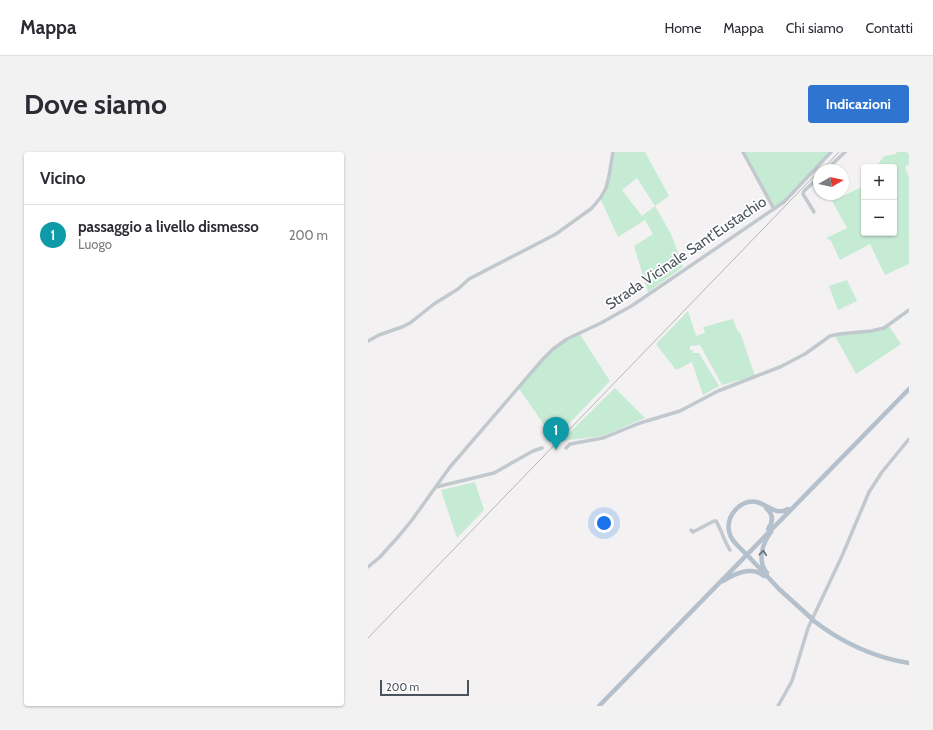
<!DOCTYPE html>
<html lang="it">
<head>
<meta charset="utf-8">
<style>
	:root { --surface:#fff; --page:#f2f2f3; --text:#2b2b33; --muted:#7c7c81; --line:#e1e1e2; --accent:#2f74cf }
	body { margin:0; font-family:Cabin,sans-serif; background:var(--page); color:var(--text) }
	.controls { position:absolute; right:12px; top:12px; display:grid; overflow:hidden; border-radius:4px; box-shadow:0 1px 3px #0004 }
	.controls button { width:36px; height:36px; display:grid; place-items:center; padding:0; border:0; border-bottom:1px solid var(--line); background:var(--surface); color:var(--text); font:20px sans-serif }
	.compass { position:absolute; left:445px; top:12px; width:36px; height:36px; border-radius:50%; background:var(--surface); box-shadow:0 1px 3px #0004; rotate:81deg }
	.scale { position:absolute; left:12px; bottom:10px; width:89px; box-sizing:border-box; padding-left:4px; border:2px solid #4b545c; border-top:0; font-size:11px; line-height:14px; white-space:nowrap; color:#4b545c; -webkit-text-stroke:3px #fff; paint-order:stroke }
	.you { position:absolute; left:236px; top:371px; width:14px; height:14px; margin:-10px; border:3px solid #fff; border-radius:50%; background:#1a73e8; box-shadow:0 0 0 6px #1a73e833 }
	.badge { display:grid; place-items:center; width:26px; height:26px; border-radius:50%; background:var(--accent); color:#fff; font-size:13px; font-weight:700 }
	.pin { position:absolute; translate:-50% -33px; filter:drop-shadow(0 1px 2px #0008) }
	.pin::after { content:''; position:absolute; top:21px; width:14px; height:12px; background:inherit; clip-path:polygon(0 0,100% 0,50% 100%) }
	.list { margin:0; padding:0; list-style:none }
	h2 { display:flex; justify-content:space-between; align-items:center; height:52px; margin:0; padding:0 16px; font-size:17px }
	h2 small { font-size:13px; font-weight:400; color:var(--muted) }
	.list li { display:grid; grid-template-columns:26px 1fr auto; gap:12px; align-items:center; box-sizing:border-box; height:60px; padding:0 16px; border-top:1px solid var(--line) }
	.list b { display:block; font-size:15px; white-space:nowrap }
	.list p { margin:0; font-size:13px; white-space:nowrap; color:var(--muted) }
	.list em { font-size:13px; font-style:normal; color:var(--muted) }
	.map { position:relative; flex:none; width:541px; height:554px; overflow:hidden; border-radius:4px }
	header { display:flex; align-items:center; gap:24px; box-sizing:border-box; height:56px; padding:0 20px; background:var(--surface); border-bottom:1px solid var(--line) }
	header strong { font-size:19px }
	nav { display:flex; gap:22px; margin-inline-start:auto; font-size:14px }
	.intro { display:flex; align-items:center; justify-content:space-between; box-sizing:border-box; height:96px; padding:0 24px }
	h1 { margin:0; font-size:28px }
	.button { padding:10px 18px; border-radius:4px; background:var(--accent); color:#fff; font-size:14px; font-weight:700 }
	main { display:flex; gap:24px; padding:0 24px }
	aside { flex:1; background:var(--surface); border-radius:4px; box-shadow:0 1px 3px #0004 }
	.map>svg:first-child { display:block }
</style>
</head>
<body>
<header>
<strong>Mappa</strong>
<nav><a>Home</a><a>Mappa</a><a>Chi siamo</a><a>Contatti</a></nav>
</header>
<div class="intro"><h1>Dove siamo</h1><a class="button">Indicazioni</a></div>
<main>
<aside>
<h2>Vicino<small></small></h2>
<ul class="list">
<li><span class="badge" style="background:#0f9aa8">1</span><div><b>passaggio a livello dismesso</b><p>Luogo</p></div><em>200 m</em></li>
</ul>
</aside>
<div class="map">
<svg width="541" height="554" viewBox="0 0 541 554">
	<rect width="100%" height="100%" fill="#f3f1f1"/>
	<!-- green -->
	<g fill="#c6ebd4" fill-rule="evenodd">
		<path d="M247 0H277L301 44 287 54 303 82 315 115 280 140 266 94 285 82 277 68 250 85 232 46 242 22ZM269 26 287 54 274 64 254 38Z"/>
		<polygon points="374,0 461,0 416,48 405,56"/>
		<polygon points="529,0 541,0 541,12 537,15 541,25 541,112 517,123 502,92 472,108 463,89 458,86 479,76 464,49 496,34 496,81 526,81 526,15 508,15 516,4 528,2"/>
		<polygon points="479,128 489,149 470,158 461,134"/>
		<polygon points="320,159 328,184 337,181 335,175 365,167 370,180 372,180 387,224 354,233 332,193 322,194 322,198 325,198 325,201 331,201 351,234 335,243 324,210 308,218 288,192"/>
		<polygon points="521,174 533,192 488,222 466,182 500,180"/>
		<polygon points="211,181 242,229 186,287 150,235 188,194"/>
		<polygon points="247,236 277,266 235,284 193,289"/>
		<polygon points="107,330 116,358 89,386 73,338"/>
	</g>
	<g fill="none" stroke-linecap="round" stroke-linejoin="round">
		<!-- minor -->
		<g stroke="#c1c8ce" stroke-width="3.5">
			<polyline points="375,0 406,57"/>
			<polyline points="458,18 477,0"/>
			<polyline points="446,60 435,42 436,39 451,25"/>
			<polyline points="0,189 11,183 34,175 42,171 66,152 90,137 101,127 188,82 224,56 233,45 238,36 241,24 245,0"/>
			<polyline points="198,296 202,292 235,286 272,271 312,259 350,239 412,215 437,202 462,184 471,182 503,179 516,176 541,158"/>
			<polyline points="68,335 126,321 165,299 174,296"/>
			<path d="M323 378 325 380 346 369H348C354 379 356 389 362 398"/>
			<polyline points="0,415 12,405 30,385 44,368 82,315 175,207 185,197 199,187 233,171 265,153 416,50 463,0"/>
			<polyline points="410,554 424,529 440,476 474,404 501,340 514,320 541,287"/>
		</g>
		<!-- major -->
		<g stroke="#b4c0cc" stroke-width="4.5">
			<path d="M398 356C405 362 406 369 400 377"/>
			<path d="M375 399C369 393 362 387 361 379 358 363 373 347 389 350 400 353 408 364 420 357"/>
			<polyline points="382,406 411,437 442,465"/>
			<path d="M399 421C389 409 394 392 403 380"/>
			<path d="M355 429C368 421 383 414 396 424"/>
			<path d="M446 469C473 490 507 506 541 511"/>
			<polyline points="231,554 541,237"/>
		</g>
		<!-- rail -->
		<g stroke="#b4b6ba" stroke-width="1">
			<polyline points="454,18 471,0"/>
			<polyline points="0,486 451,19"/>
		</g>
		<!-- major-bridge -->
		<g stroke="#b4c0cc" stroke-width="4.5">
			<polyline points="375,399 382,406"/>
			<polyline points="442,465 446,469"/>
		</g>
	</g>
	<!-- one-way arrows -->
	<defs><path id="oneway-chevron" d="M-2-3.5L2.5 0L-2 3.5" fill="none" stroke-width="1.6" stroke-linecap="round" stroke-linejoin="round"/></defs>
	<use stroke="#656f78" href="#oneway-chevron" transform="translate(395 401) rotate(-85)"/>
	<g text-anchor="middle" stroke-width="3.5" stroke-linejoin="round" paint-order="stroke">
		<!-- street labels -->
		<g font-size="15" fill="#4b545c" stroke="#fff">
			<text transform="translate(318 101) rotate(-34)" y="5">Strada Vicinale Sant'Eustachio</text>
		</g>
	</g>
</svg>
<div class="controls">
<button>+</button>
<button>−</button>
</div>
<svg class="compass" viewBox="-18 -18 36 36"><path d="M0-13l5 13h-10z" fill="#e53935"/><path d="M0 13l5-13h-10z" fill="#7c7c81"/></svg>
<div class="scale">200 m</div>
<div class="you"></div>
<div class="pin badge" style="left:188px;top:298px;background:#0f9aa8">1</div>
</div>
</main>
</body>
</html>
